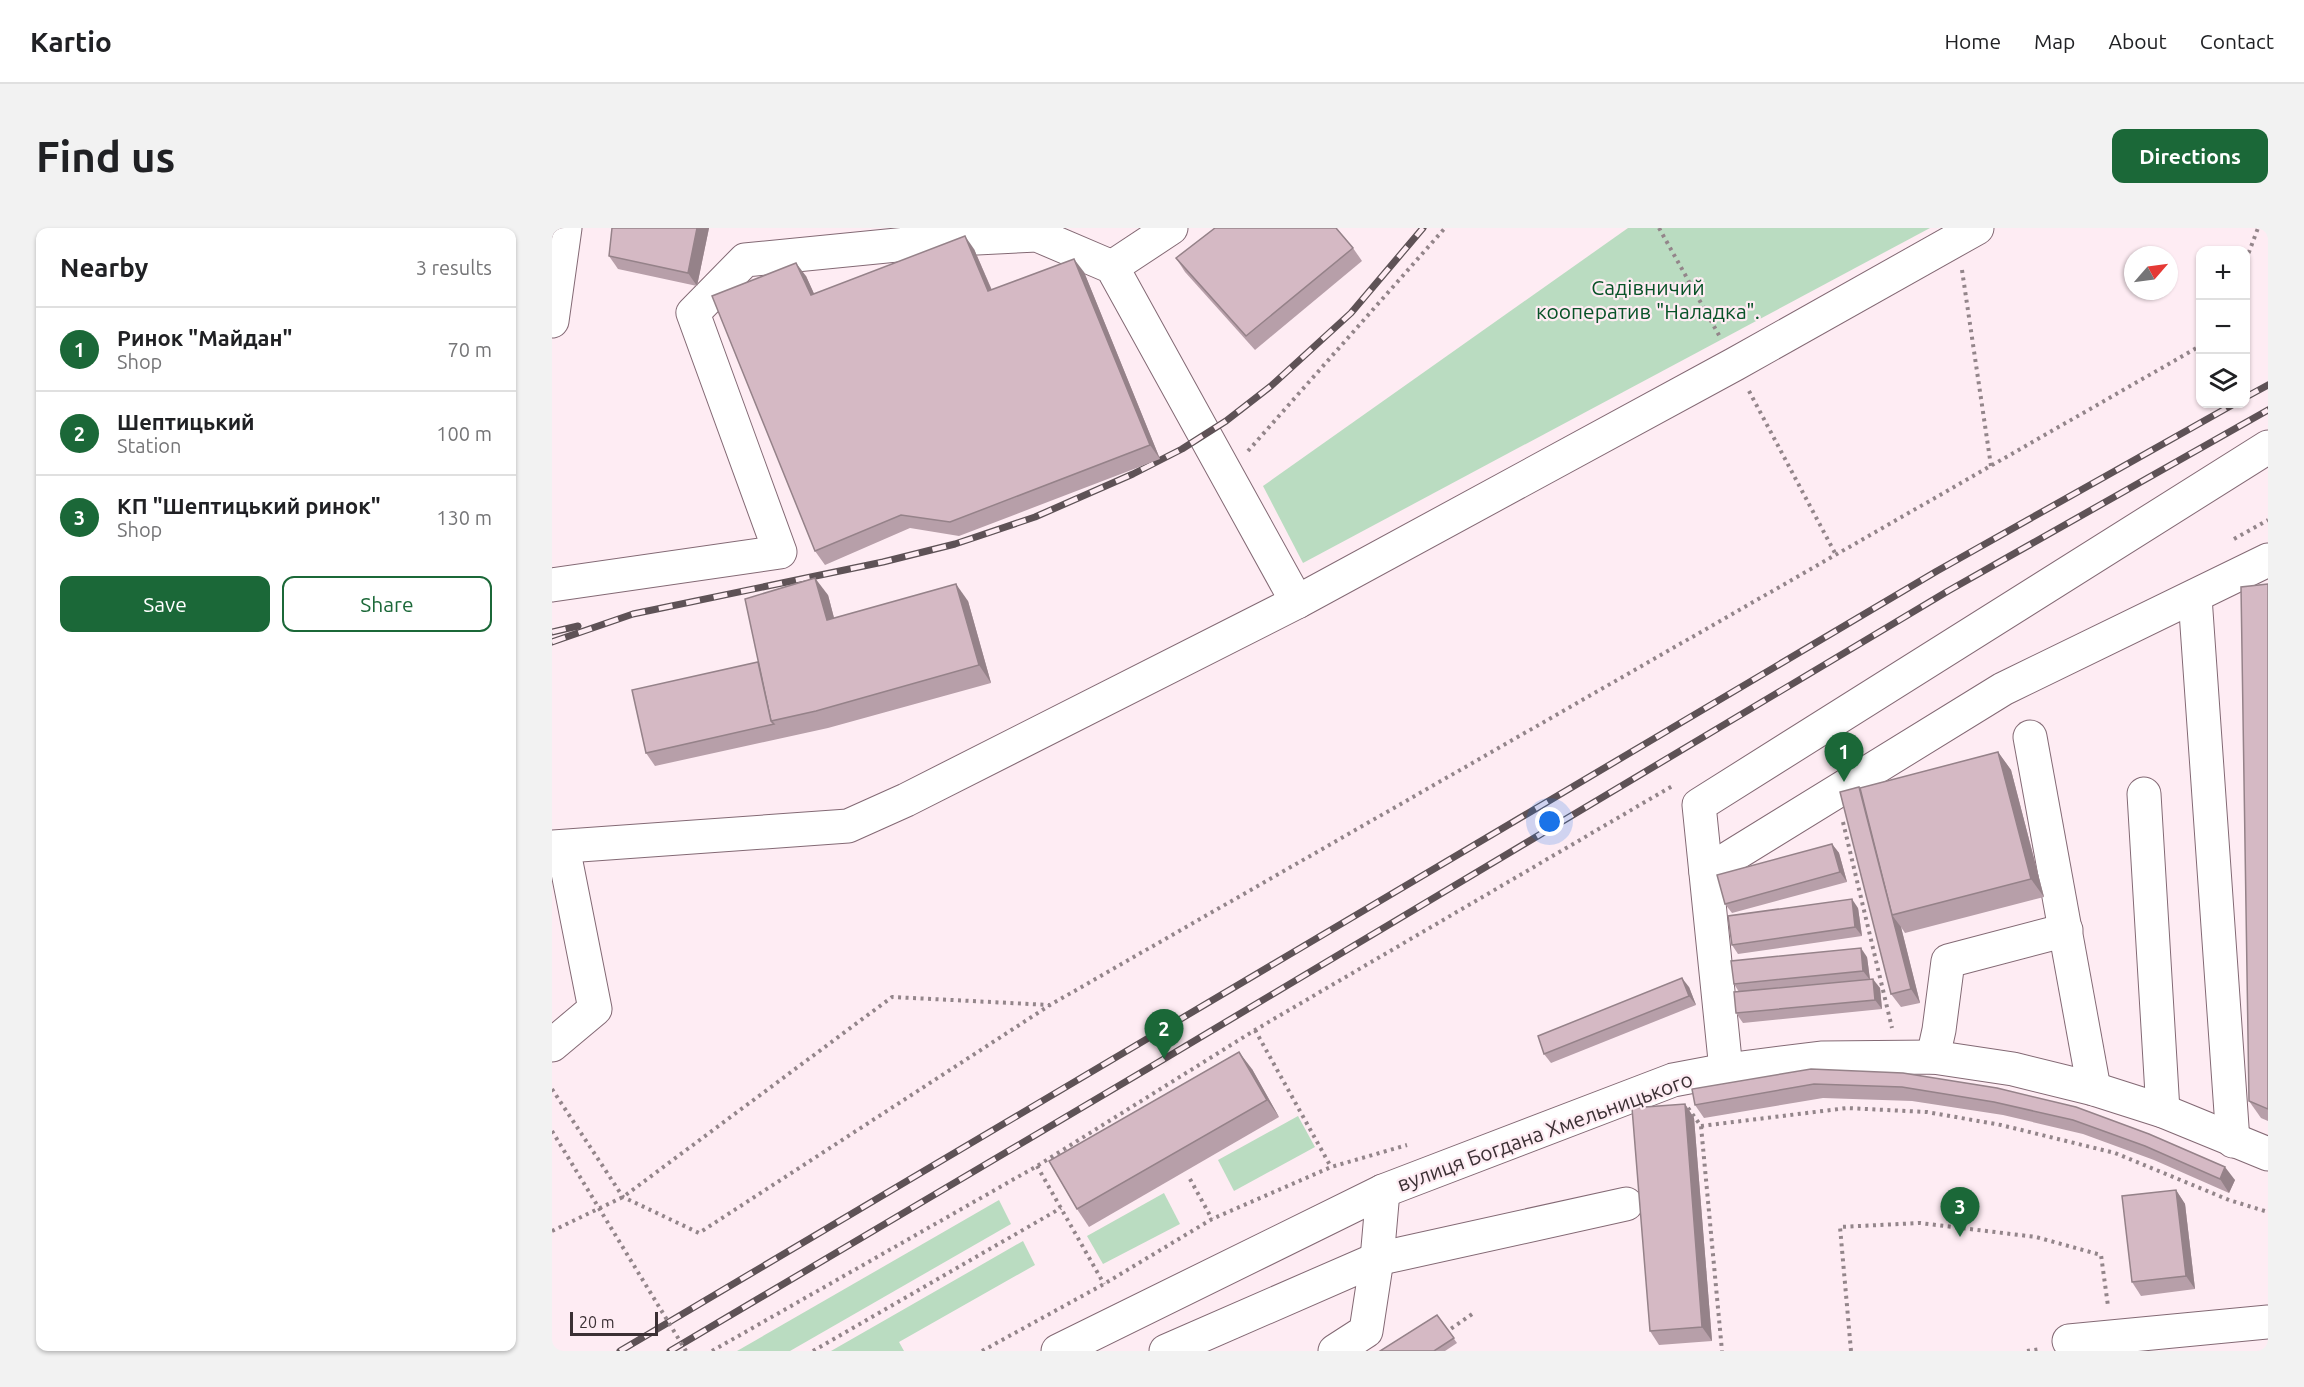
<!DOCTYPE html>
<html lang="en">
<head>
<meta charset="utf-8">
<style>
	:root { --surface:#fff; --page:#f2f2f2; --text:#202124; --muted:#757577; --line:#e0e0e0; --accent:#1b6838 }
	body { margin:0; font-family:Ubuntu,sans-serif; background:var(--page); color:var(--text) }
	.controls { position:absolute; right:18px; top:18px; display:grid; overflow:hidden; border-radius:12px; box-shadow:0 2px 4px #0004 }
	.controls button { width:54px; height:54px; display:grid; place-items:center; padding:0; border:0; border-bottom:2px solid var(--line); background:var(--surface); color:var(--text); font:30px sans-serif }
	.compass { position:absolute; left:1572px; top:18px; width:54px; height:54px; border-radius:50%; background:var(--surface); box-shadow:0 2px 4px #0004; rotate:62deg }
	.scale { position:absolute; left:18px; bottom:15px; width:88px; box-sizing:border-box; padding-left:6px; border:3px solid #3b3034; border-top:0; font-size:16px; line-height:21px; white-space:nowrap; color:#3b3034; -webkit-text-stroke:4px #feecf3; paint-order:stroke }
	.you { position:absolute; left:998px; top:594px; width:21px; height:21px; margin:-15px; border:4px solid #fff; border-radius:50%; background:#1a73e8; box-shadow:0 0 0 9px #1a73e833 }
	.badge { display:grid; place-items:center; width:39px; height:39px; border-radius:50%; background:var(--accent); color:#fff; font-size:20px; font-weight:700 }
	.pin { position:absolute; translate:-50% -50px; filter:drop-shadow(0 2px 3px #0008) }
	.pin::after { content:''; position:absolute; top:32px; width:21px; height:18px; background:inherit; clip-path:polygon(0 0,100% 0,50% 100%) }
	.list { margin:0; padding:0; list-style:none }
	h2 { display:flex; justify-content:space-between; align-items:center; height:78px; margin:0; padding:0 24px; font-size:26px }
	h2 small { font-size:20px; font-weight:400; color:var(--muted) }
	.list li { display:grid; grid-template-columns:39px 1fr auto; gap:18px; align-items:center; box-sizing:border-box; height:84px; padding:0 24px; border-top:2px solid var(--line) }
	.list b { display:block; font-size:22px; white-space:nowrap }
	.list p { margin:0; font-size:20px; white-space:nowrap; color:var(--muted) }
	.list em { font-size:20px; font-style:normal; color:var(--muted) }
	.actions { display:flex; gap:12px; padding:18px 24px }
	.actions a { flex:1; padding:14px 0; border:2px solid var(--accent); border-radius:12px; text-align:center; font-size:21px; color:var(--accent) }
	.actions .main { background:var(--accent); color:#fff }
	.icon { flex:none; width:33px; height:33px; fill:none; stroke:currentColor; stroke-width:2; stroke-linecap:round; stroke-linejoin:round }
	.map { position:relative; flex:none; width:1716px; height:1123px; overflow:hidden; border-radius:12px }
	header { display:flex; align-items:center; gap:36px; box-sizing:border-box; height:84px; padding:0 30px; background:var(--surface); border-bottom:2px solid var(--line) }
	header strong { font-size:28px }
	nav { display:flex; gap:33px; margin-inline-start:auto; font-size:21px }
	.intro { display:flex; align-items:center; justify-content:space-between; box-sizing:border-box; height:144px; padding:0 36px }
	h1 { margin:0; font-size:42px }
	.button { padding:15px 27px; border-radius:12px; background:var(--accent); color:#fff; font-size:21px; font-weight:700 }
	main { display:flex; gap:36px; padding:0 36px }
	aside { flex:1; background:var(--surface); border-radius:12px; box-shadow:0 2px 4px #0004 }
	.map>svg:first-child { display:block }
</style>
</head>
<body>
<header>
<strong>Kartio</strong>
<nav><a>Home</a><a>Map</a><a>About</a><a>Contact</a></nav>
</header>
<div class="intro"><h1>Find us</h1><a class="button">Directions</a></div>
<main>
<aside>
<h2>Nearby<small>3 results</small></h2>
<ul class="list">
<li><span class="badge">1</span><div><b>Ринок &quot;Майдан&quot;</b><p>Shop</p></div><em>70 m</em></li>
<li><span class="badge">2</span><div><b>Шептицький</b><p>Station</p></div><em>100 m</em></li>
<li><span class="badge">3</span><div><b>КП &quot;Шептицький ринок&quot;</b><p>Shop</p></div><em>130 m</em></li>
</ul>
<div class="actions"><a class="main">Save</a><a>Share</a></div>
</aside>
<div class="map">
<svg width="1716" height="1123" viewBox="0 0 1716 1123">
	<rect width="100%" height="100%" fill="#feecf3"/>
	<!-- green -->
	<g fill="#badcc1">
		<polygon points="1076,0 1378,0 751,335 711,258"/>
		<polygon points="746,888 763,919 682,963 666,932"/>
		<polygon points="612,965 628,996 551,1036 535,1008"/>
		<polygon points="447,972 459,996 238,1123 185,1123"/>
		<polygon points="471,1013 483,1037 347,1114 352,1123 279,1123"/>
	</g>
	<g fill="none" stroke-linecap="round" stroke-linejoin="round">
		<!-- minor casing -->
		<g stroke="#836974" stroke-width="35">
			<g id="minor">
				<polyline points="560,39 619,0"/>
				<polyline points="0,93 13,0"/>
				<polyline points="0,357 228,324 141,85 193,32 405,11 485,7 560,39 745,374"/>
				<polyline points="1643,369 1681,913"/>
				<polyline points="1478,509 1542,861"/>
				<polyline points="1592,566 1611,883"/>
				<polyline points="0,619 296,598 354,572 745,374 1183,136 1425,0"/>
				<polyline points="1154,644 1451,461 1716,332"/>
				<polyline points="0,817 43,781 11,619"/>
				<polyline points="1381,829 1387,802 1396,733 1514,702"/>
				<polyline points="1174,842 1147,577 1716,219"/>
				<polyline points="1517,1113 1716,1094"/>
				<polyline points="506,1123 831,963 1121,852 1174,842 1269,830 1381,829 1461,841 1542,861 1611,883 1716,926"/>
				<polyline points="614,1123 825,1031 1074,976"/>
				<polyline points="783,1123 814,1103 825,1031 831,963"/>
			</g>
		</g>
		<!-- path -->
		<g stroke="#93858a" stroke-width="4" stroke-dasharray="3 4.5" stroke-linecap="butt">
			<polyline points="1107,0 1168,109"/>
			<polyline points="1694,32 1706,0"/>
			<polyline points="1410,42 1439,238"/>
			<polyline points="1197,163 1284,327"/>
			<polyline points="696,223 893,0"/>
			<polyline points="1682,311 1716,292"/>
			<polyline points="1291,594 1340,800"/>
			<polyline points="703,802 779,939"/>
			<polyline points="0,861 71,969 147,1005 498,777"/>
			<polyline points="1136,880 1149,898 1170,1123"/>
			<polyline points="1149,898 1295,880 1375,884 1449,897 1563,925 1677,972 1716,984"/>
			<polyline points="485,938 552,1056"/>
			<polyline points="638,951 660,991"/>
			<polyline points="0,1003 71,969 340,769 498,777 1648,118"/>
			<polyline points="893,1105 923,1084"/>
			<polyline points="160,1123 485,938 703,802 1122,557"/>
			<polyline points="261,1123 509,980"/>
			<polyline points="430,1123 552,1056 660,991 779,939 855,917"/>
			<polyline points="1299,1123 1288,999 1368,995 1484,1009 1549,1027 1556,1078"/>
			<polyline points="1475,1123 1489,1121"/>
		</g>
		<!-- minor -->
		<use href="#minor" stroke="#fff" stroke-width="33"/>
		<!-- rail casing -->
		<g stroke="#5e5256" stroke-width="7">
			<g id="rail">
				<polyline points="1694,169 1716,157"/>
				<polyline points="0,404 26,398"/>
				<polyline points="0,414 81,386 331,334 403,316 483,289 581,246 630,221 674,193 719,158 799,85 871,0"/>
				<polyline points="68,1123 1385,343 1682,176"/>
				<polyline points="118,1123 612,831 1396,363 1716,182"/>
			</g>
		</g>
		<!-- rail -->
		<use href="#rail" stroke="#feecf3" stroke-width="4.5" stroke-dasharray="14" stroke-linecap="butt"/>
		<!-- path-bridge -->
		<polyline stroke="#93858a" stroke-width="4" stroke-dasharray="3 4.5" stroke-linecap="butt" points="0,903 134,1123"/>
	</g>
	<!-- wall -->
	<g fill="#b79fa9">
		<polygon points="60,0 157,0 145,58 66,41 57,28"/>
		<polygon points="801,20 810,33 703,122 633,44 624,30"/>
		<polygon points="422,21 440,62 532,44 608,231 407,308 358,300 273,337 263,323 254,48 262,66"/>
		<polygon points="1716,356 1716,893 1709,890 1697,873"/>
		<polygon points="276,367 282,390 416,373 439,455 276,500 103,538 94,525 206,434"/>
		<polygon points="1446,524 1459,542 1492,669 1353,705 1349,699 1368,775 1349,779 1339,766 1308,560"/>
		<polygon points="1280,616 1287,625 1295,654 1180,685 1173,676"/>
		<polygon points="1306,680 1310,708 1186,726 1180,717"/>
		<polygon points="1315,729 1318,751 1328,760 1330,781 1191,795 1184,785 1187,764 1182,756"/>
		<polygon points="1137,759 1144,777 999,835 992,826"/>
		<polygon points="700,841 727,889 537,999 525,981"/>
		<polygon points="1259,841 1445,860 1683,952 1677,965 1602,932 1531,906 1451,887 1360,873 1271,870 1152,890 1143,877"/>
		<polygon points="1133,876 1142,890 1160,1113 1107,1117 1098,1103"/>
		<polygon points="1624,962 1633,976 1643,1061 1589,1068 1580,1054"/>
		<polygon points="885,1087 905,1115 893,1123 828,1123"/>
	</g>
	<!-- shaded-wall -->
	<g fill="#958289">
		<polygon points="145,0 157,0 145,58 136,45"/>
		<polygon points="413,8 422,21 446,77 436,63"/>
		<polygon points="522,31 532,44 608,231 598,217"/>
		<polygon points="244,35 254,48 269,81 259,67"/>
		<polygon points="263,350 276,367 287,409 275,392"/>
		<polygon points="404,356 416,373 439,455 427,437"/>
		<polygon points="1446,524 1459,542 1492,669 1479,651"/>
		<polygon points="1307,559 1340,687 1349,699 1368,775 1359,761"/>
		<polygon points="1280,616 1287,625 1295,654 1288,644"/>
		<polygon points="1300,671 1306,680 1310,708 1303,699"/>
		<polygon points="1309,720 1315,729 1318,752 1311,743"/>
		<polygon points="1130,750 1137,759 1144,777 1137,768"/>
		<polygon points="1321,751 1328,760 1330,781 1323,772"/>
		<polygon points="687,824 700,841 727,889 715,872"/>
		<polygon points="1133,876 1142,890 1160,1113 1150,1099"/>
		<polygon points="1673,939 1683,952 1677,965 1668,951"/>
		<polygon points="1624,962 1633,976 1643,1061 1634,1048"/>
	</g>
	<!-- building -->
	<g fill="#d5b9c4" stroke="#958289" stroke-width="1.5">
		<polygon points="60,0 145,0 136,45 57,28"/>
		<polygon points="663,0 784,0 801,20 694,108 624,30"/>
		<polygon points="413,8 436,63 522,31 598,217 398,294 349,287 263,323 160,68 244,35 259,67"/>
		<polygon points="263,350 275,392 404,356 427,437 264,483 219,493 193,371"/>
		<polygon points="1716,356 1716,881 1697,873 1689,359"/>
		<polygon points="206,434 219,493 222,496 94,525 80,462"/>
		<polygon points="1446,524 1479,651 1340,687 1308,560"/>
		<polygon points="1307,559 1359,761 1339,766 1288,564"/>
		<polygon points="1280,616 1288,644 1173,676 1165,647"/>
		<polygon points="1300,671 1303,699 1180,717 1176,688"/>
		<polygon points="1309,720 1311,743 1182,756 1179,733"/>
		<polygon points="1130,750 1137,768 992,826 986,808"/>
		<polygon points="1321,751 1323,772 1184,785 1182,764"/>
		<polygon points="687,824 715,872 525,981 497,933"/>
		<polygon points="1259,841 1351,845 1445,860 1524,879 1597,906 1673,939 1668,951 1593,918 1521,892 1442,874 1350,859 1262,856 1143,877 1140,861"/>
		<polygon points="1133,876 1150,1099 1098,1103 1080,880"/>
		<polygon points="1624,962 1634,1048 1580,1054 1570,968"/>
		<polygon points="885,1087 902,1110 882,1123 828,1123"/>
	</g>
	<g text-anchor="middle" stroke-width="4.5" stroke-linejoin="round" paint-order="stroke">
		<!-- park labels -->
		<g font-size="21" fill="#075227" stroke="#feecf3">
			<text x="1096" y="67">Садівничий<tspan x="1096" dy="24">кооператив "Наладка".</tspan></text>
		</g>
		<!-- street labels -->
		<g font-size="21" fill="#3b3034" stroke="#feecf3">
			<text transform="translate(993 904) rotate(-20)" y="7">вулиця Богдана Хмельницького</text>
		</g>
	</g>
</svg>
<div class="controls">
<button>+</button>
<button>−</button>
<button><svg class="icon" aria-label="layers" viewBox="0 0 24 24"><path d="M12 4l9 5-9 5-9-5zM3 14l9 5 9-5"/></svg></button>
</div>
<svg class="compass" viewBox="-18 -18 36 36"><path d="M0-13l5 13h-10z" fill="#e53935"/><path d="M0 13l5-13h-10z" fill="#757577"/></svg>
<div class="scale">20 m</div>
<div class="you"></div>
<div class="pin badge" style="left:1292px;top:554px">1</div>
<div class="pin badge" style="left:612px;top:831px">2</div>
<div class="pin badge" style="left:1408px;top:1009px">3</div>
</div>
</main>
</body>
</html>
